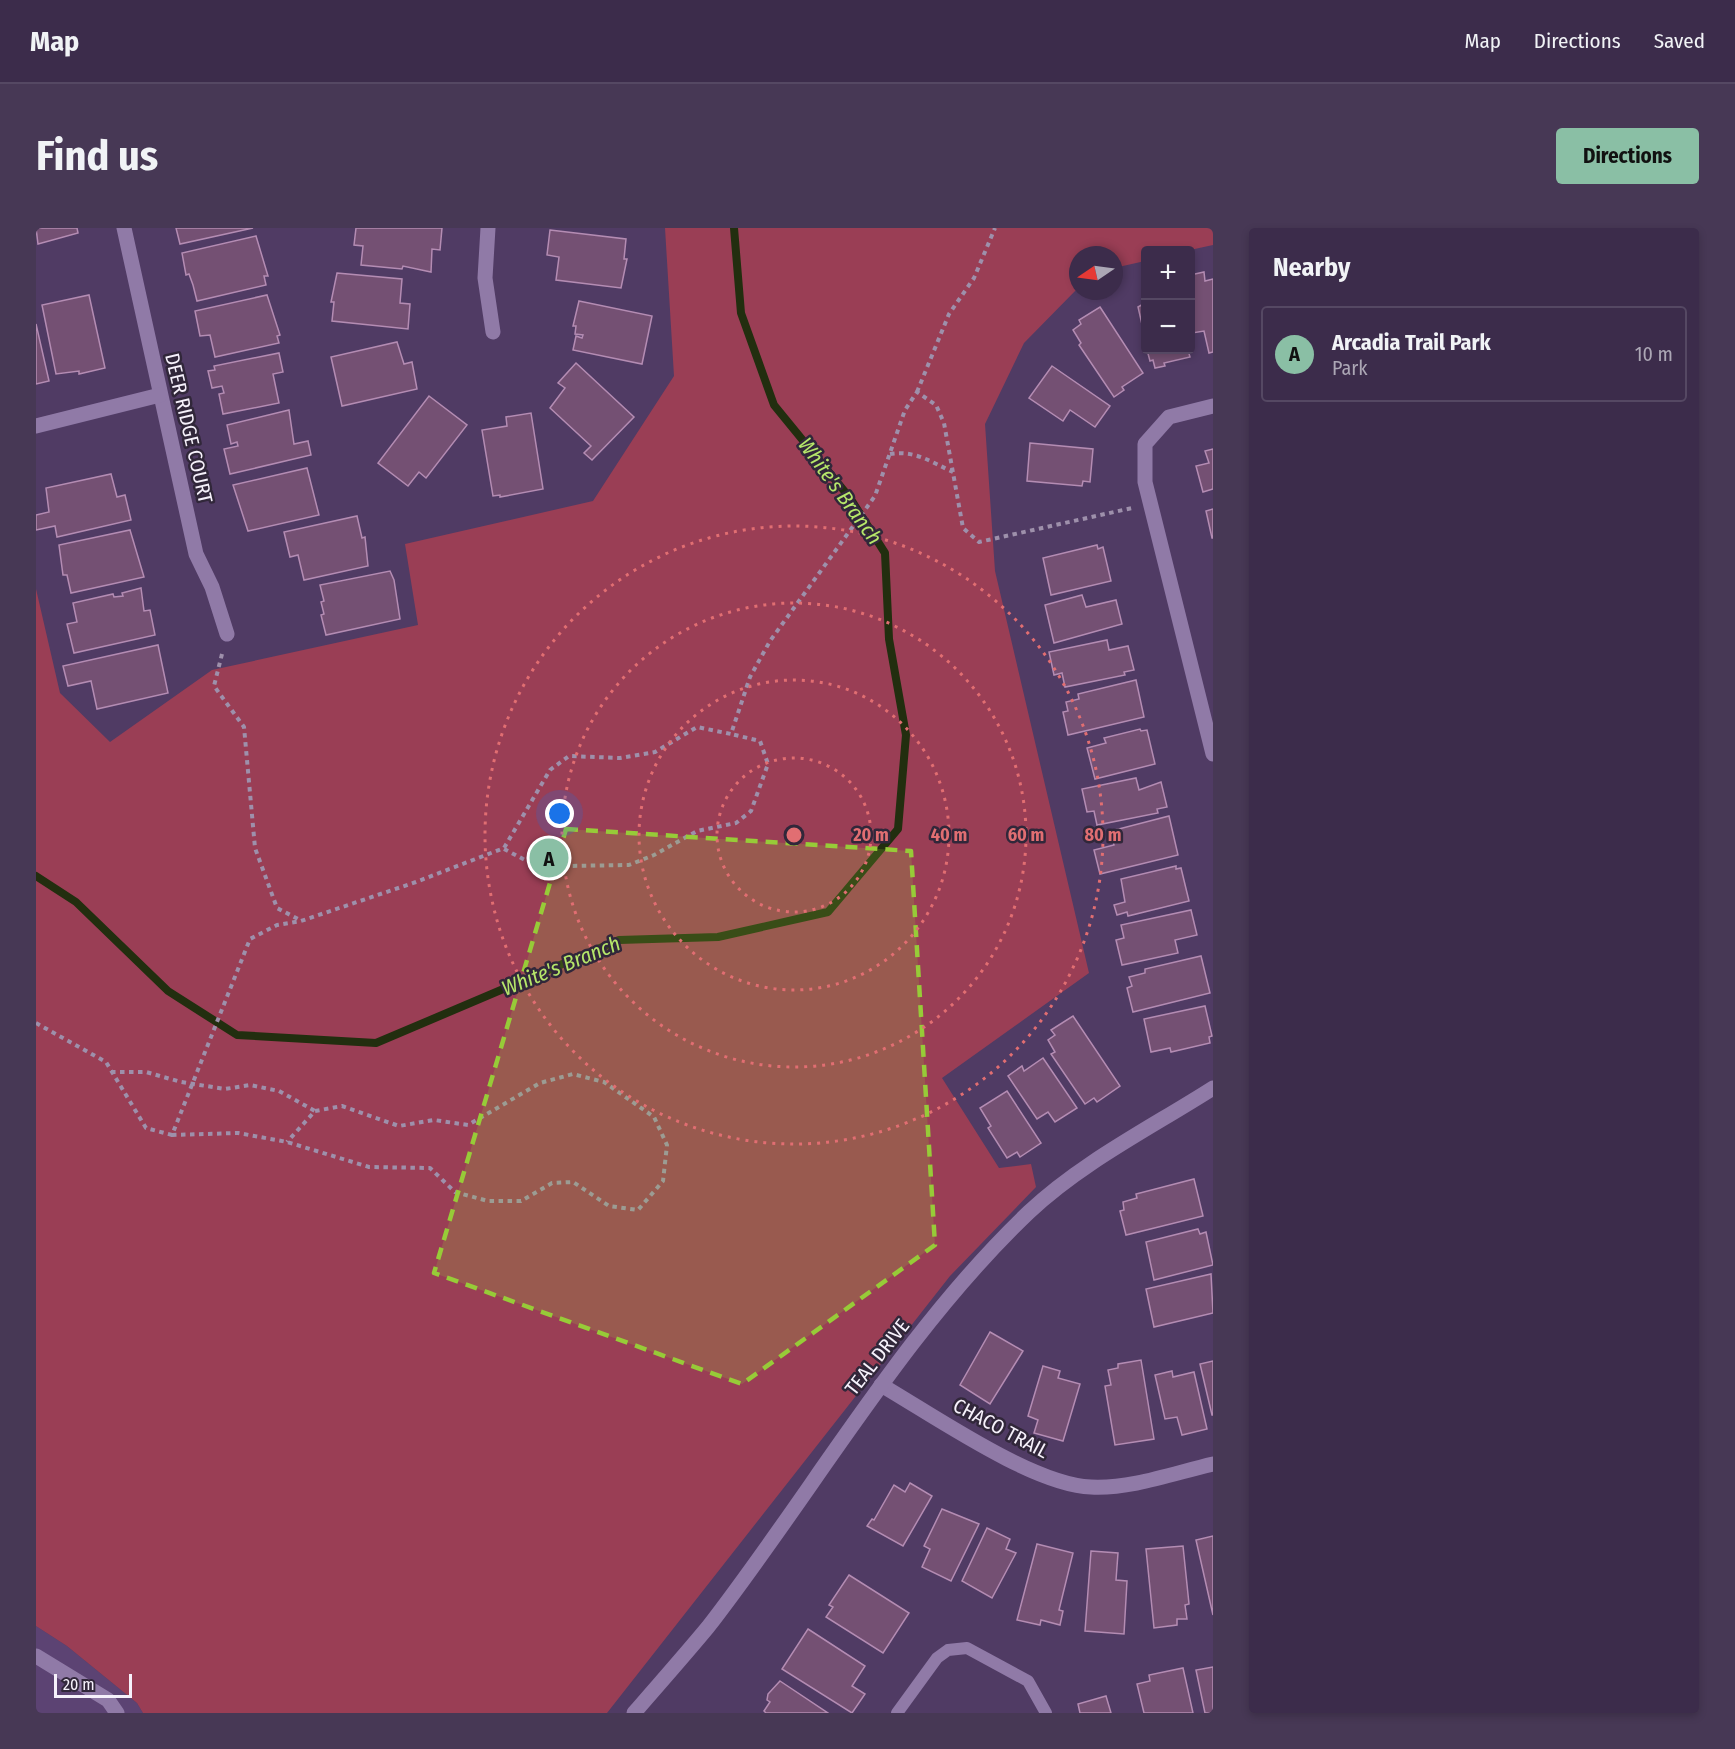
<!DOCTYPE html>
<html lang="en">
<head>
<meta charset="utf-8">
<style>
	:root { --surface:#3c2c4b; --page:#473855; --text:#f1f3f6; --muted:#aca7b5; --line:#554863; --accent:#8abfa5 }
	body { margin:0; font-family:"Fira Sans Condensed",sans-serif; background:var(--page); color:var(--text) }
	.controls { position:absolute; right:18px; top:18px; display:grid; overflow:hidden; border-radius:6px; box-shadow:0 3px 9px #0003 }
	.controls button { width:54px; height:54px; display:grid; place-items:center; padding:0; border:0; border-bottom:2px solid var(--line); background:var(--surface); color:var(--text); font:30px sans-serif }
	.compass { position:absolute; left:1033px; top:18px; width:54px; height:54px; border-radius:50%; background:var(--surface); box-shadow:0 3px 9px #0003; rotate:257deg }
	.scale { position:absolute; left:18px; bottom:15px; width:78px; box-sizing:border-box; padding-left:6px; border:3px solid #f6f1fb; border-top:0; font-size:16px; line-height:21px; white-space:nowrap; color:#f6f1fb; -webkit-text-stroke:4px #31273a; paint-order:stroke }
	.you { position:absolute; left:524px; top:586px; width:21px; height:21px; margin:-15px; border:4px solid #fff; border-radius:50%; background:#1a73e8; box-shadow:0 0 0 9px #1a73e833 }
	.badge { display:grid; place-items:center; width:39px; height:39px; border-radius:50%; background:var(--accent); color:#111; font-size:20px; font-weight:700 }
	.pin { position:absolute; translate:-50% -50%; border:3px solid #fff; box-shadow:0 2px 6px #0006 }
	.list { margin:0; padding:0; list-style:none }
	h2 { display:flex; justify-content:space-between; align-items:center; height:78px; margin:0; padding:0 24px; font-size:26px }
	h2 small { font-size:20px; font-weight:400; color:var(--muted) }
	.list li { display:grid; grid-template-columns:39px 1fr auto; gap:18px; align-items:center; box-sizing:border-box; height:96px; margin:0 12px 12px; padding:0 12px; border:2px solid var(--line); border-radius:6px }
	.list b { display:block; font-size:22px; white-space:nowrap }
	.list p { margin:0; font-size:20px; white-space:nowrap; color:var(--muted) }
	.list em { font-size:20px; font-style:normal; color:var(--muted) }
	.map { position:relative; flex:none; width:1177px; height:1485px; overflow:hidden; border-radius:6px }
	header { display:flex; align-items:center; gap:36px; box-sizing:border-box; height:84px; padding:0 30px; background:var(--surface); border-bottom:2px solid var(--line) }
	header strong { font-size:28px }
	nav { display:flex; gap:33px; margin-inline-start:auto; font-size:21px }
	.intro { display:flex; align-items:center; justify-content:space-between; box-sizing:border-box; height:144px; padding:0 36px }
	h1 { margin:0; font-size:42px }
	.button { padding:15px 27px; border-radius:6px; background:var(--accent); color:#111; font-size:21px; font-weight:700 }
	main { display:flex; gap:36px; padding:0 36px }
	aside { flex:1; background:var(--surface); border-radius:6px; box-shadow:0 3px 9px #0003 }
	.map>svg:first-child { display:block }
</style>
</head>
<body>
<header>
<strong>Map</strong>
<nav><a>Map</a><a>Directions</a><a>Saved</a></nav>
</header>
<div class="intro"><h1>Find us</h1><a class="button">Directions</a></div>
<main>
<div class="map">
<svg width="1177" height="1485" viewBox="0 0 1177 1485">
	<rect width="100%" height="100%" fill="#503b64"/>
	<!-- built -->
	<polygon fill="#5c4373" points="0,1398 31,1418 101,1475 107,1485 0,1485"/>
	<!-- green -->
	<polygon fill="#9a3e55" points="629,0 1177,0 1177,17 1154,22 1110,22 1109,33 1078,40 1078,27 1042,27 1042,60 988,115 949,196 959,343 1053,745 906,850 963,940 995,936 1000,959 914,1048 571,1485 107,1485 101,1475 31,1418 0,1398 0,361 24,465 74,514 176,442 382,397 369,316 557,273 638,148"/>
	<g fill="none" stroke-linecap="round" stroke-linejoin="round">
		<!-- stream -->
		<polyline stroke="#222e0f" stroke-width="8" points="0,648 40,674 132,763 201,807 340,815 583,712 682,709 792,684 862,601 870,507 853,411 849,325 814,270 738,177 705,85 698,0"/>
	</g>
	<!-- building -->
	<g fill="#745073" stroke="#b48cb3" stroke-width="1.5">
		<polygon points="0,0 41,0 42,5 2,16"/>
		<polygon points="140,0 217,0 144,16"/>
		<polygon points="320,0 406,0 404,22 396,21 395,44 367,38 366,41 325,37 327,18 318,17"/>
		<polygon points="514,2 590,11 588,31 591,31 585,60 520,52 523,29 511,27"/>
		<polygon points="220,8 232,48 228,48 230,57 161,73 157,57 153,46 150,47 146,25"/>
		<polygon points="1168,44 1169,53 1177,51 1177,124 1173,125 1168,103 1156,105 1154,97 1154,47"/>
		<polygon points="301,45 366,51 364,75 374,76 372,101 296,93 298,74 295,74"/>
		<polygon points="53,67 69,140 43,146 43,143 20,146 6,77"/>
		<polygon points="231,67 244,107 241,108 243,115 179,129 174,107 164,108 159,83"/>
		<polygon points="543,73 616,88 606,136 537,122 540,108 546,110 547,107 539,106 540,98 537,98"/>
		<polygon points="1109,75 1110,75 1110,114 1102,79"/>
		<polygon points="1064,79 1107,145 1086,159 1088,162 1078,169 1043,117 1045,115 1037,102 1045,96 1043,92"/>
		<polygon points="0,96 13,153 0,156"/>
		<polygon points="361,114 368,136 376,134 381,161 306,178 295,129"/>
		<polygon points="1111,122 1152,122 1154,129 1128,135 1129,138 1119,140 1117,132 1114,133"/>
		<polygon points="243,125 247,144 237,146 243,175 187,186 183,166 188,165 186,158 176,160 172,143 179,142 178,138"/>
		<polygon points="540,135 598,189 556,232 548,225 555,218 514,180 529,160 522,155"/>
		<polygon points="1016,138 1074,178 1059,199 1034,182 1027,193 993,170"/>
		<polygon points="393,168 431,197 390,250 383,244 372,258 342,235"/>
		<polygon points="253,182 258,216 272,213 275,227 194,246 188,221 202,218 201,214 195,216 191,197"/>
		<polygon points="495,185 507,261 464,269 464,267 457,268 446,202 471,198 470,189"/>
		<polygon points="994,215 1057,221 1054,254 1047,253 1046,258 991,253"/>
		<polygon points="1177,221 1177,261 1167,264 1160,238 1173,235 1169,223"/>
		<polygon points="271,240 283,287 212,303 197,257"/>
		<polygon points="75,246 81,269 89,267 95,292 21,309 19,298 0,302 0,287 13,284 10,260"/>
		<polygon points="1177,281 1177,310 1176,310 1170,283"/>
		<polygon points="321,288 326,310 329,309 332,338 268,352 262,327 254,329 248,304"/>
		<polygon points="94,302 108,349 35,365 31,347 27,347 23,317"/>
		<polygon points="1061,317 1062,321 1067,319 1075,353 1015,367 1007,330"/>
		<polygon points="354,343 358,352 364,391 290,407 285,387 288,386 285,374 288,373 284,357"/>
		<polygon points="105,360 108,383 114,382 119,407 38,425 31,396 41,394 37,375 77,366 78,369 87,368 86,365"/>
		<polygon points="1046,367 1050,379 1080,372 1086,396 1018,415 1009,377"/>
		<polygon points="1071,412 1073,422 1092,418 1098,442 1088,444 1089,447 1029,459 1026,445 1018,447 1013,424"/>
		<polygon points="122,417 132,465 61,481 55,453 32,458 27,438"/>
		<polygon points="1100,452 1108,489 1032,507 1027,484 1032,483 1030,474 1043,471 1042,466"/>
		<polygon points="1104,501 1105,503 1111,502 1119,536 1059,551 1051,520 1070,515 1068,510"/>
		<polygon points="1100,550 1103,562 1125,554 1131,579 1121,581 1122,585 1061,597 1058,583 1051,584 1046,561"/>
		<polygon points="1133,588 1142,627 1064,646 1058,622 1078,617 1075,603"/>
		<polygon points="1140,638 1140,641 1145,640 1153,673 1092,688 1091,684 1081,687 1078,677 1089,674 1085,651"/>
		<polygon points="1155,682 1161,707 1139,712 1142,725 1086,737 1080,712 1088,710 1085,697"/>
		<polygon points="1165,728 1174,765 1097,784 1091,760 1096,758 1093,749 1109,745 1109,741"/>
		<polygon points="1169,778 1176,808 1173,809 1174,815 1135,824 1134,820 1115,824 1108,791"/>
		<polygon points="1037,788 1084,858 1061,874 1058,870 1049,876 1015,826 1019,824 1012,812 1019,807 1015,802"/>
		<polygon points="1007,830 1041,880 1019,894 1012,884 1001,891 972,848 986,838 988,843"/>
		<polygon points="971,863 1005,915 984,929 981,924 971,930 952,900 955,898 944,880"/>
		<polygon points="1158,951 1167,988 1090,1007 1084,983 1088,982 1087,974 1101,970 1100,966"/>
		<polygon points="1162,1001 1164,1006 1170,1004 1177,1037 1118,1052 1110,1014"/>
		<polygon points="1175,1046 1177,1085 1118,1099 1110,1061"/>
		<polygon points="954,1104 987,1123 954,1176 924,1157"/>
		<polygon points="1105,1132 1118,1211 1079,1217 1069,1158 1075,1157 1072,1142 1082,1140 1082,1136"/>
		<polygon points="1177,1133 1177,1187 1176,1187 1164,1136"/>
		<polygon points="1007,1138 1024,1143 1022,1150 1044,1156 1027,1213 998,1205 1002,1192 992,1188"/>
		<polygon points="1136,1143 1137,1149 1158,1144 1171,1201 1146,1207 1141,1189 1129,1191 1119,1147"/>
		<polygon points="874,1255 896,1268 867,1318 831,1298 836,1291 838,1292 858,1257 869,1264"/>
		<polygon points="906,1281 943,1296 915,1353 886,1339 894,1321 888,1318"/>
		<polygon points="951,1300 974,1311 970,1321 980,1325 956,1370 926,1353"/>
		<polygon points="1177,1308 1177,1387 1160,1312"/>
		<polygon points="1001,1316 1037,1325 1023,1382 1027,1383 1024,1397 1005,1392 1004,1397 981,1392"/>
		<polygon points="1147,1318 1153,1376 1149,1377 1151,1391 1141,1391 1141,1397 1118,1400 1110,1321"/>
		<polygon points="1055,1323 1082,1325 1080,1352 1091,1353 1088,1406 1049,1403"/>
		<polygon points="813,1347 873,1385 847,1425 790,1389 797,1379 793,1377"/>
		<polygon points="772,1401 829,1438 816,1458 829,1466 816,1485 746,1441"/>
		<polygon points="1177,1439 1177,1485 1169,1485 1160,1442"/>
		<polygon points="1147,1440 1157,1485 1108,1485 1101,1456 1114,1453 1113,1447"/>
		<polygon points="744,1453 792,1485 730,1485 728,1483 734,1474 731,1472 732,1466"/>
		<polygon points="1070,1468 1075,1485 1044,1485 1042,1476"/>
	</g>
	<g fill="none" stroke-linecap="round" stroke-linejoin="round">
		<!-- path -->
		<g stroke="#9e90ab" stroke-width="4" stroke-dasharray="4.5 4.5" stroke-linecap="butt">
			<polyline points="881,164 913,86 938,50 959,0"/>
			<path d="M854 226C879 222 895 234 917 244"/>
			<polyline points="186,426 178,458 208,499 219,620 241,680 264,692"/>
			<polyline points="468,621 491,633 530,638 593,637 618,627 661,603 700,595 715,583 732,536 724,513 695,506"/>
			<polyline points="0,795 70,834 110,900 136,907 214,711 241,697 265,693 380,654 468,620 514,542 533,528 584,530 619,524 661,499 695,506 714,449 734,413 839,268 869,182 881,164 900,177 908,195 927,300 943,314 1096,280"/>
			<polyline points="75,844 110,844 145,854 189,861 214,857 243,863 279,883"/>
			<polyline points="136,907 202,905 251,914 333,939 394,940 419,964 452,973 485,973 516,955 537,954 573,978 602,982 627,953 631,917 618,889 568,854 537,846 504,855 432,897 398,892 363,898 306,878 279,883 251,914"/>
		</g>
		<!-- service -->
		<polyline stroke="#907aa7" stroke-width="12" points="861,1485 901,1430 912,1422 931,1420 992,1453 1010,1485"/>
		<!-- minor -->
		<g stroke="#907aa7" stroke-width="15">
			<polyline points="88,0 160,326 176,359 191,406"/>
			<polyline points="452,0 449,50 457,104"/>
			<polyline points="1177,178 1133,189 1109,216 1109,254 1177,526"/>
			<polyline points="0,198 124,167"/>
			<path d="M845 1157C897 1187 997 1257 1055 1259 1095 1261 1138 1245 1177 1236"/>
			<polyline points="0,1428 72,1472 81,1485"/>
			<path d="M598 1485C623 1456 648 1428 672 1399 779 1261 866 1105 993 984 1046 934 1116 899 1177 860"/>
		</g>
	</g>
	<!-- marked area -->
	<path fill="#97cb38" fill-opacity="0.2" stroke="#97cb38" stroke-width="4.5" stroke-dasharray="12 8" stroke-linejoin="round" d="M530 601 875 623 899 1017 706 1156 398 1045Z"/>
	<!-- distance rings -->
	<g fill="none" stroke="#e16e72" stroke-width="3" stroke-dasharray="3 6">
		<circle cx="758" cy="607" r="77"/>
		<circle cx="758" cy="607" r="155"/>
		<circle cx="758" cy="607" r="232"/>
		<circle cx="758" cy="607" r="309"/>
	</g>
	<g text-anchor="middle" stroke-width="5" stroke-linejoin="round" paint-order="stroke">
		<!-- street labels -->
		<g font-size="20" fill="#f6f1fb" stroke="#31273a">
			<text transform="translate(153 200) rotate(77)" y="7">DEER RIDGE COURT</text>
			<text transform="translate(841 1129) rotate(-52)" y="7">TEAL DRIVE</text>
			<text transform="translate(965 1200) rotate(28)" y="7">CHACO TRAIL</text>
		</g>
		<!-- water labels -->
		<g font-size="21" font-style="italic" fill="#b6e76a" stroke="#31273a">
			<text transform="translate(804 263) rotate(54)" y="7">White's Branch</text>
			<text transform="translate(525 738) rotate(-22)" y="7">White's Branch</text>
		</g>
	</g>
	<circle cx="758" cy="607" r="9" fill="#e16e72" stroke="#31273a" stroke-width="3"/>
	<g font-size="18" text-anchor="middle" font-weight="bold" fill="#e16e72" stroke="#31273a" stroke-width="5" stroke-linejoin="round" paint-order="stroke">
		<text x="835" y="613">20 m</text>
		<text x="913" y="613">40 m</text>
		<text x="990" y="613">60 m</text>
		<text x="1067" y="613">80 m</text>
	</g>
</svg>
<div class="controls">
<button>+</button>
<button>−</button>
</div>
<svg class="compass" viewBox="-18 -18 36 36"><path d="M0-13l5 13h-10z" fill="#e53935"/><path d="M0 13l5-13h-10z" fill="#aca7b5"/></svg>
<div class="scale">20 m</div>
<div class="you"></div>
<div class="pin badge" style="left:513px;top:630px">A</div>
</div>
<aside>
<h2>Nearby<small></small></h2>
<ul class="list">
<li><span class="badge">A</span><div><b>Arcadia Trail Park</b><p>Park</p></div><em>10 m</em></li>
</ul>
</aside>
</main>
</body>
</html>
